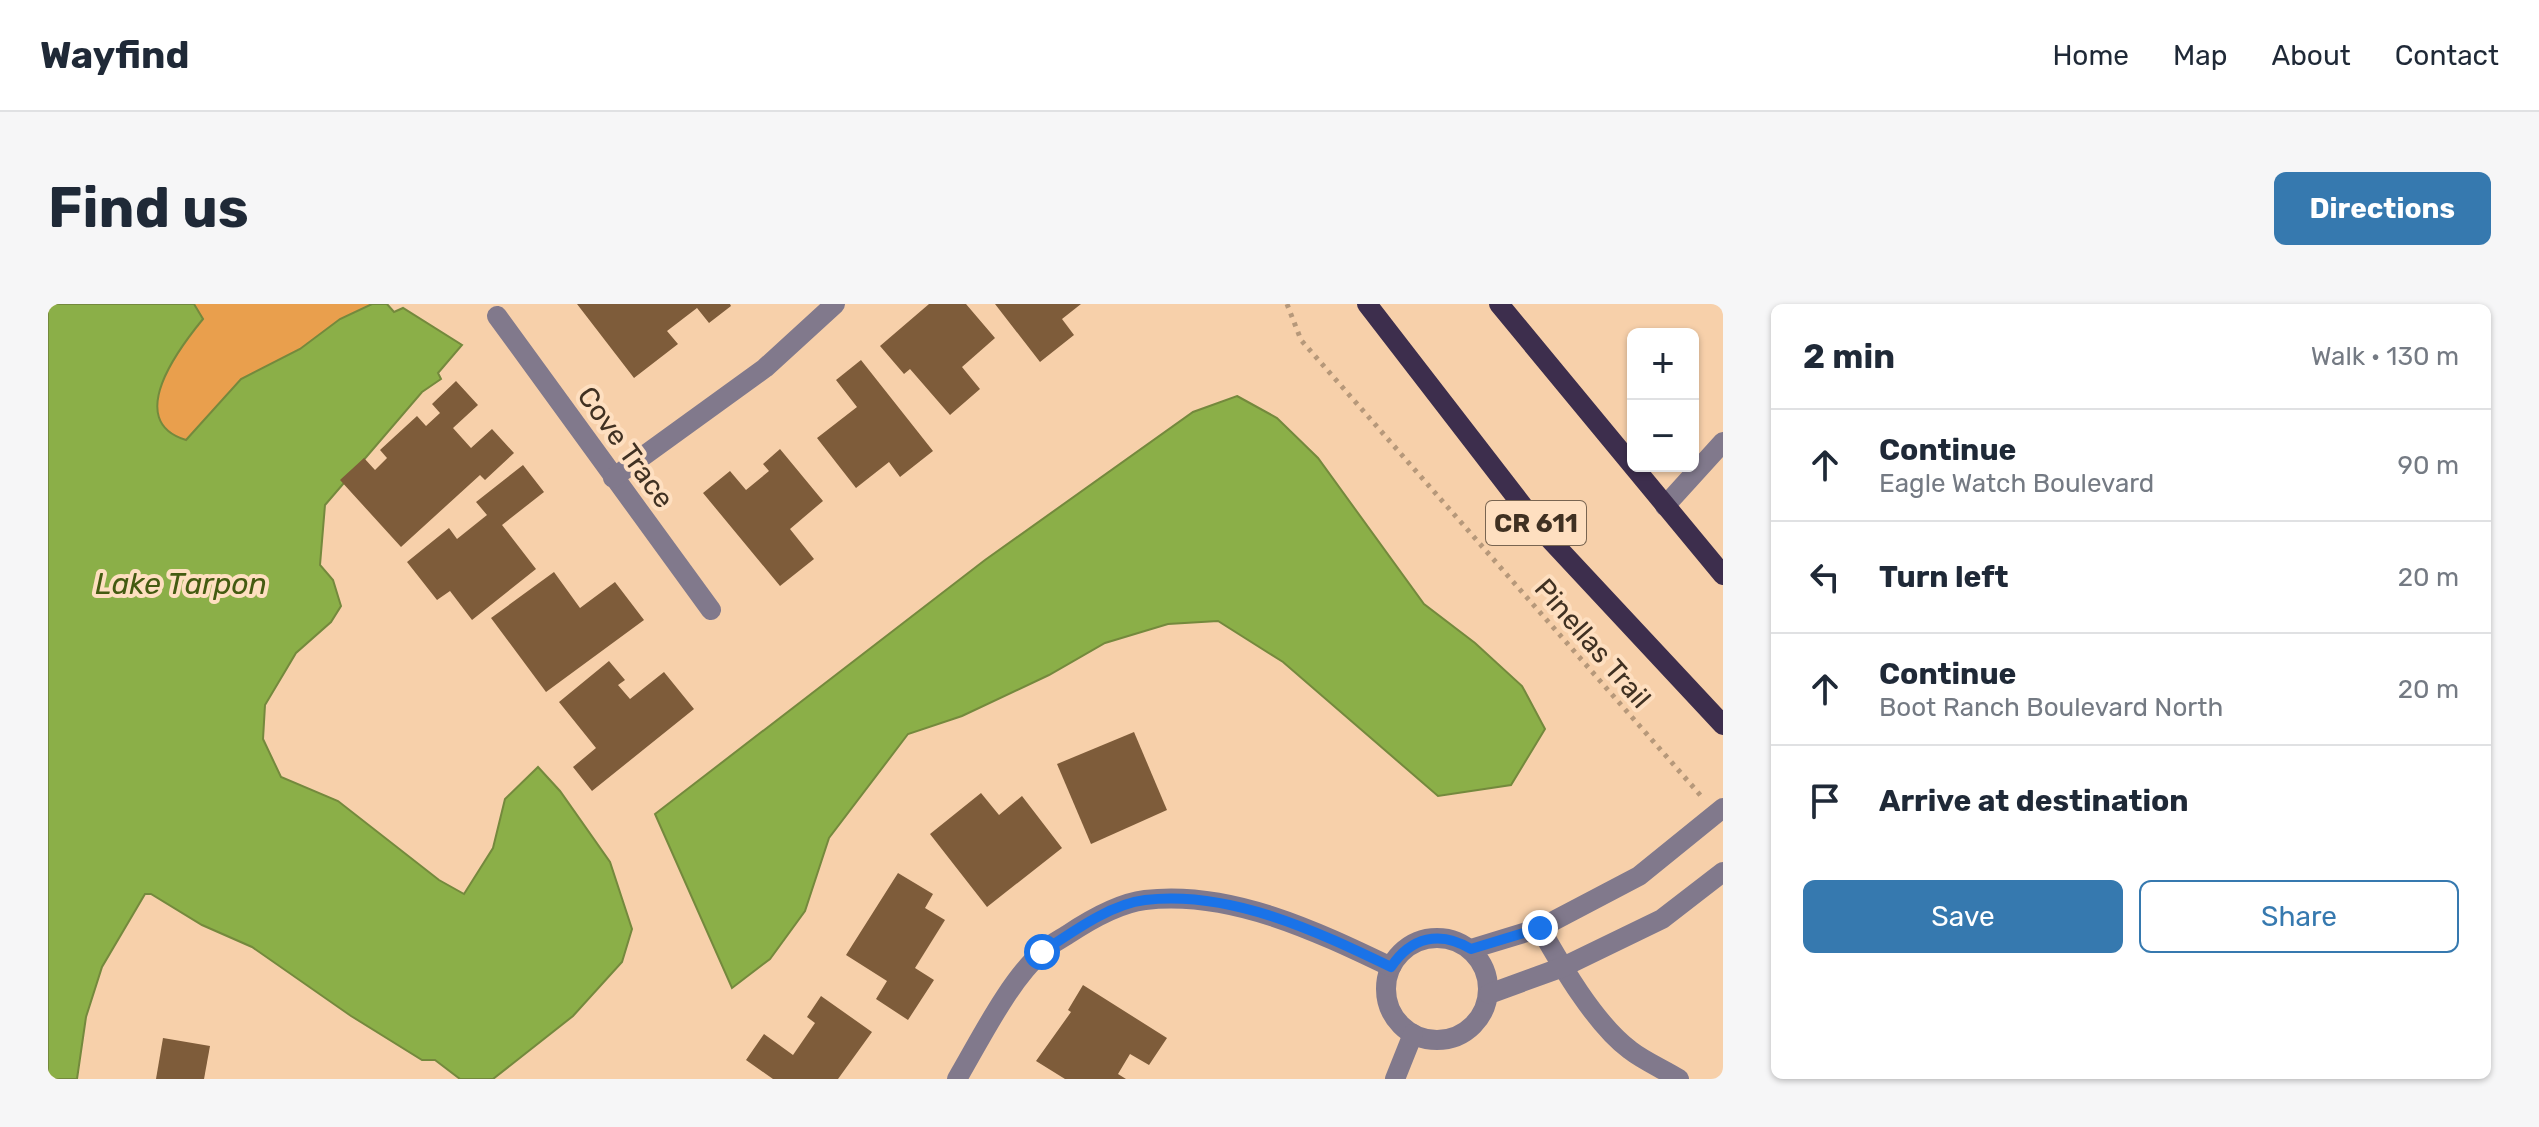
<!DOCTYPE html>
<html lang="en">
<head>
<meta charset="utf-8">
<style>
	:root { --surface:#fff; --page:#f6f6f7; --text:#1f2937; --muted:#747a83; --line:#e0e1e3; --accent:#3679af }
	body { margin:0; font-family:Rubik,sans-serif; background:var(--page); color:var(--text) }
	.controls { position:absolute; right:24px; top:24px; display:grid; overflow:hidden; border-radius:12px; box-shadow:0 2px 6px #0004 }
	.controls button { width:72px; height:72px; display:grid; place-items:center; padding:0; border:0; border-bottom:2px solid var(--line); background:var(--surface); color:var(--text); font:40px sans-serif }
	.stop { position:absolute; width:24px; height:24px; margin:-18px; border:6px solid #1a73e8; border-radius:50%; background:#fff }
	.stop.end { background:#1a73e8; border-color:#fff; box-shadow:0 2px 8px #0008 }
	.list { margin:0; padding:0; list-style:none }
	h2 { display:flex; justify-content:space-between; align-items:center; height:104px; margin:0; padding:0 32px; font-size:34px }
	h2 small { font-size:26px; font-weight:400; color:var(--muted) }
	.list li { display:grid; grid-template-columns:52px 1fr auto; gap:24px; align-items:center; box-sizing:border-box; height:112px; padding:0 32px; border-top:2px solid var(--line) }
	.list b { display:block; font-size:30px; white-space:nowrap }
	.list p { margin:0; font-size:26px; white-space:nowrap; color:var(--muted) }
	.list em { font-size:26px; font-style:normal; color:var(--muted) }
	.actions { display:flex; gap:16px; padding:24px 32px }
	.actions a { flex:1; padding:18px 0; border:2px solid var(--accent); border-radius:12px; text-align:center; font-size:28px; color:var(--accent) }
	.actions .main { background:var(--accent); color:#fff }
	.icon { flex:none; width:44px; height:44px; fill:none; stroke:currentColor; stroke-width:2; stroke-linecap:round; stroke-linejoin:round }
	.map { position:relative; flex:none; width:1675px; height:775px; overflow:hidden; border-radius:12px }
	header { display:flex; align-items:center; gap:48px; box-sizing:border-box; height:112px; padding:0 40px; background:var(--surface); border-bottom:2px solid var(--line) }
	header strong { font-size:38px }
	nav { display:flex; gap:44px; margin-inline-start:auto; font-size:28px }
	.intro { display:flex; align-items:center; justify-content:space-between; box-sizing:border-box; height:192px; padding:0 48px }
	h1 { margin:0; font-size:56px }
	.button { padding:20px 36px; border-radius:12px; background:var(--accent); color:#fff; font-size:28px; font-weight:700 }
	main { display:flex; gap:48px; padding:0 48px }
	aside { flex:1; background:var(--surface); border-radius:12px; box-shadow:0 2px 6px #0004 }
	.map>svg:first-child { display:block }
</style>
</head>
<body>
<header>
<strong>Wayfind</strong>
<nav><a>Home</a><a>Map</a><a>About</a><a>Contact</a></nav>
</header>
<div class="intro"><h1>Find us</h1><a class="button">Directions</a></div>
<main>
<div class="map">
<svg width="1675" height="775" viewBox="0 0 1675 775">
	<rect width="100%" height="100%" fill="#f7d0aa"/>
	<!-- green -->
	<path fill="#e99f4d" d="M146 0H324L292 15 252 45 193 75 138 136C75 117 132 44 155 16Z"/>
	<!-- water -->
	<g fill="#8baf48" stroke="#74893d" stroke-width="2">
		<path d="M0 0H146L155 15C132 43 75 117 138 136L193 75 252 45 292 15 324 0H339L346 8 355 4 414 41 390 69 393 75 374 88 277 201 272 261 285 276 293 302 283 318 248 349 217 401 215 435 233 473 290 497 391 576 416 590 445 544 457 495 490 463 512 487 562 558 584 625 574 658 525 712 445 775H412L387 756H374L303 712 204 643 154 621 103 590H97L54 663 38 713 29 775H0Z"/>
		<polygon points="1189,92 1229,114 1270,154 1376,300 1427,339 1474,382 1497,425 1463,481 1390,492 1235,358 1170,317 1120,320 1057,339 1001,371 914,412 860,430 781,534 757,607 722,655 684,684 607,510 937,256 1145,108"/>
	</g>
	<!-- building -->
	<g fill="#7e5c3a">
		<polygon points="529,0 682,0 683,2 661,19 649,4 619,27 630,40 586,74"/>
		<polygon points="881,0 918,0 947,34 914,63 932,85 902,111 862,65 856,70 832,42"/>
		<polygon points="947,0 1033,0 1014,15 1026,31 992,58"/>
		<polygon points="813,56 885,147 852,173 841,158 808,184 769,134 809,103 788,76"/>
		<polygon points="408,77 430,101 405,124 423,144 444,125 466,149 437,176 432,171 353,243 292,176 316,154 327,166 339,154 332,146 369,112 378,122 392,109 384,100"/>
		<polygon points="732,145 775,197 742,225 766,255 732,282 655,189 682,167 698,186 721,167 715,160"/>
		<polygon points="475,161 496,188 454,221 488,265 424,316 402,287 389,296 359,258 401,224 409,235 439,211 428,198"/>
		<polygon points="506,268 532,304 567,278 596,316 498,388 443,314"/>
		<polygon points="561,357 577,376 570,381 582,395 616,368 646,405 544,487 525,463 548,444 511,398"/>
		<polygon points="1086,428 1119,506 1043,540 1009,460"/>
		<polygon points="933,489 951,511 974,492 1014,544 939,603 882,530"/>
		<polygon points="850,569 885,590 877,604 897,616 867,664 886,676 860,716 828,695 839,677 798,651"/>
		<polygon points="1035,681 1119,734 1101,761 1082,750 1070,770 1078,775 1017,775 988,757 1023,708 1020,706"/>
		<polygon points="773,692 824,728 790,775 725,775 698,756 716,730 745,751 767,719 759,713"/>
		<polygon points="115,734 162,742 156,775 108,775"/>
	</g>
	<g fill="none" stroke-linecap="round" stroke-linejoin="round">
		<!-- path -->
		<polyline stroke="#b6987a" stroke-width="5" stroke-dasharray="4 6" stroke-linecap="butt" points="1239,0 1253,36 1654,493"/>
		<!-- minor -->
		<g stroke="#81798c" stroke-width="20">
			<polyline points="449,12 663,306"/>
			<polyline points="565,174 717,64 787,0"/>
			<polyline points="1617,202 1675,138"/>
			<path d="M1492 624C1513 661 1547 720 1582 746 1596 757 1615 765 1631 775"/>
			<circle cx="1389" cy="685" r="51"/>
			<polyline points="1423,645 1492,624 1591,572 1675,504"/>
			<polyline points="1441,690 1515,663 1614,615 1675,568"/>
			<path d="M909 775C932 736 961 677 994 648 1001 641 1011 636 1019 631 1040 617 1072 599 1097 596 1182 586 1268 627 1343 663"/>
			<polyline points="1347,775 1365,730"/>
		</g>
		<!-- major -->
		<g stroke="#3d2e4d" stroke-width="20">
			<polyline points="1319,0 1495,228 1675,421"/>
			<polyline points="1451,0 1675,271"/>
		</g>
	</g>
	<g fill="none" stroke-linecap="round" stroke-linejoin="round">
		<!-- route -->
		<path stroke="#1a73e8" stroke-width="10" d="M994 648C1023 629 1062 600 1097 596 1182 586 1268 627 1343 663 1363 633 1392 626 1423 645L1492 624"/>
	</g>
	<g text-anchor="middle" stroke-width="8" stroke-linejoin="round" paint-order="stroke">
		<!-- shield labels -->
		<rect fill="#fedfc0" stroke="#796551" stroke-width="2" x="1438" y="197" width="100" height="44" rx="6"/>
		<g font-size="26" font-weight="bold" fill="#403122">
			<text x="1488" y="228">CR 611</text>
		</g>
		<!-- street labels -->
		<g font-size="28" fill="#403122" stroke="#fedfc0">
			<text transform="translate(578 143) rotate(54)" y="10">Cove Trace</text>
			<text transform="translate(1545 339) rotate(49)" y="10">Pinellas Trail</text>
		</g>
		<!-- water labels -->
		<g font-size="30" font-style="italic" fill="#445b11" stroke="#fedfc0">
			<text x="133" y="290">Lake Tarpon</text>
		</g>
	</g>
</svg>
<div class="controls">
<button>+</button>
<button>−</button>
</div>
<div class="stop" style="left:994px;top:648px"></div>
<div class="stop end" style="left:1492px;top:624px"></div>
</div>
<aside>
<h2>2 min<small>Walk · 130 m</small></h2>
<ul class="list">
<li><svg class="icon" aria-label="ahead" viewBox="0 0 24 24"><path d="M12 20V5M6 11l6-6 6 6"/></svg><div><b>Continue</b><p>Eagle Watch Boulevard</p></div><em>90 m</em></li>
<li><svg class="icon" aria-label="left" viewBox="0 0 24 24"><path d="M17 20v-9H6M10 6l-5 5 5 5"/></svg><div><b>Turn left</b></div><em>20 m</em></li>
<li><svg class="icon" aria-label="ahead" viewBox="0 0 24 24"><path d="M12 20V5M6 11l6-6 6 6"/></svg><div><b>Continue</b><p>Boot Ranch Boulevard North</p></div><em>20 m</em></li>
<li><svg class="icon" aria-label="arrive" viewBox="0 0 24 24"><path d="M6 21V4h12l-3 4 3 4H6"/></svg><div><b>Arrive at destination</b></div></li>
</ul>
<div class="actions"><a class="main">Save</a><a>Share</a></div>
</aside>
</main>
</body>
</html>
